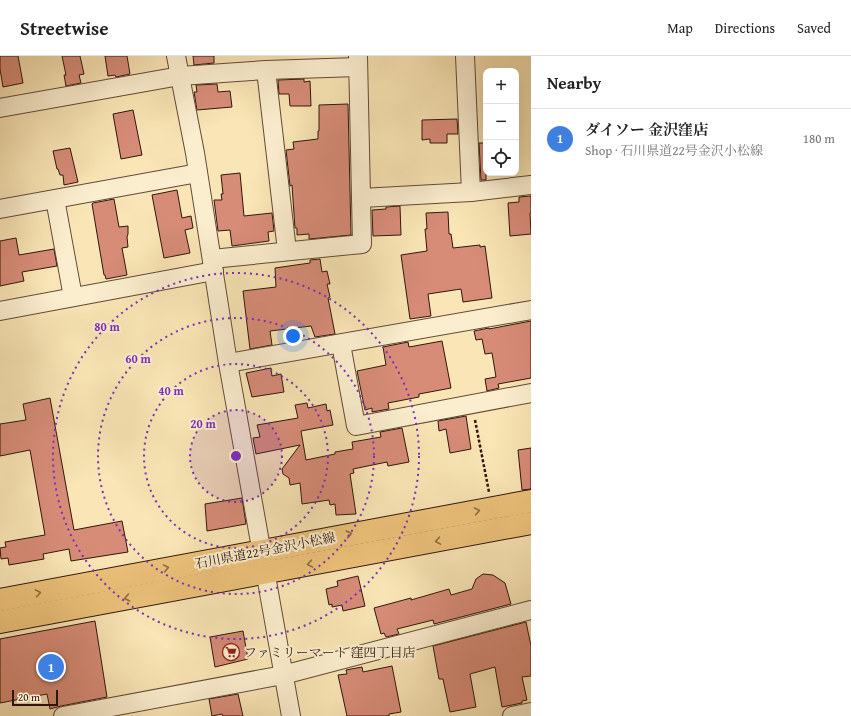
<!DOCTYPE html>
<html lang="en">
<head>
<meta charset="utf-8">
<style>
	:root { --surface:#fff; --page:#f2f2f2; --text:#222; --muted:#767676; --line:#e0e0e0; --accent:#7c3aed }
	body { margin:0; font-family:"Gentium Book Plus","Noto Serif JP",serif; background:var(--page); color:var(--text) }
	.controls { position:absolute; right:12px; top:12px; display:grid; overflow:hidden; border-radius:8px; box-shadow:0 4px 16px #0002 }
	.controls button { width:36px; height:36px; display:grid; place-items:center; padding:0; border:0; border-bottom:1px solid var(--line); background:var(--surface); color:var(--text); font:20px sans-serif }
	.scale { position:absolute; left:12px; bottom:10px; width:46px; box-sizing:border-box; padding-left:4px; border:2px solid #2f160c; border-top:0; font-size:11px; line-height:14px; white-space:nowrap; color:#2f160c; -webkit-text-stroke:3px #fbeecf; paint-order:stroke }
	.you { position:absolute; left:293px; top:280px; width:14px; height:14px; margin:-10px; border:3px solid #fff; border-radius:50%; background:#1a73e8; box-shadow:0 0 0 6px #1a73e833 }
	.badge { display:grid; place-items:center; width:26px; height:26px; border-radius:50%; background:var(--accent); color:#fff; font-size:13px; font-weight:700 }
	.pin { position:absolute; translate:-50% -50%; border:2px solid #fff; box-shadow:0 1px 4px #0006 }
	.list { margin:0; padding:0; list-style:none }
	h2 { display:flex; justify-content:space-between; align-items:center; height:52px; margin:0; padding:0 16px; font-size:17px }
	h2 small { font-size:13px; font-weight:400; color:var(--muted) }
	.list li { display:grid; grid-template-columns:26px 1fr auto; gap:12px; align-items:center; box-sizing:border-box; height:60px; padding:0 16px; border-top:1px solid var(--line) }
	.list b { display:block; font-size:15px; white-space:nowrap }
	.list p { margin:0; font-size:13px; white-space:nowrap; color:var(--muted) }
	.list em { font-size:13px; font-style:normal; color:var(--muted) }
	.icon { flex:none; width:22px; height:22px; fill:none; stroke:currentColor; stroke-width:2; stroke-linecap:round; stroke-linejoin:round }
	.map { position:relative; flex:none; width:531px; height:660px; overflow:hidden }
	header { display:flex; align-items:center; gap:24px; box-sizing:border-box; height:56px; padding:0 20px; background:var(--surface); border-bottom:1px solid var(--line) }
	header strong { font-size:19px }
	nav { display:flex; gap:22px; margin-inline-start:auto; font-size:14px }
	main { display:flex }
	aside { flex:1; background:var(--surface) }
	.map>svg:first-child { display:block }
</style>
</head>
<body>
<header>
<strong>Streetwise</strong>
<nav><a>Map</a><a>Directions</a><a>Saved</a></nav>
</header>
<main>
<div class="map">
<svg width="531" height="660" viewBox="0 0 531 660">
	<rect width="100%" height="100%" fill="#f9e5b5"/>
	<filter id="stains"><feTurbulence type="fractalNoise" baseFrequency=".005" numOctaves="4"/><feColorMatrix values="0 0 0 0 .2 0 0 0 0 .09 0 0 0 0 .02 0 0 0 .5 -.17"/></filter>
	<radialGradient id="worn" r=".72"><stop offset=".6" stop-color="#630" stop-opacity="0"/><stop offset="1" stop-color="#630" stop-opacity=".3"/></radialGradient>
	<!-- building -->
	<g fill="#d78c78" stroke="#2f160c">
		<polygon points="0,0 18,0 23,27 3,31 0,13"/>
		<polygon points="62,0 80,0 84,18 79,19 81,27 66,30 64,19 66,19"/>
		<polygon points="105,0 127,0 130,18 116,21 115,19 108,20"/>
		<polygon points="193,0 214,0 214,7 194,9"/>
		<polygon points="304,23 304,26 310,25 311,50 290,50 289,38 279,38 278,24"/>
		<polygon points="217,28 218,36 230,35 232,51 197,54 194,36 197,36 196,29"/>
		<polygon points="348,48 351,179 309,183 309,178 297,179 297,172 295,172 292,129 290,130 286,94 294,93 293,86 318,83 318,75 319,75 319,49"/>
		<polygon points="133,54 142,99 121,103 113,58"/>
		<polygon points="457,63 458,78 447,78 447,87 430,87 430,83 422,84 422,64"/>
		<polygon points="479,87 486,87 486,124 481,124"/>
		<polygon points="70,92 78,126 64,129 63,119 60,119 58,113 57,113 53,95"/>
		<polygon points="240,117 244,160 272,157 274,175 268,176 269,185 232,190 230,174 218,175 214,144 222,144 221,138 223,138 221,119"/>
		<polygon points="177,134 182,162 191,160 193,172 185,174 190,197 164,202 152,139"/>
		<polygon points="531,140 531,157 530,157 531,178 510,180 508,147 519,146 519,141"/>
		<polygon points="114,143 119,171 128,170 128,178 127,181 128,191 122,192 127,219 106,223 105,219 104,219 92,148 93,147"/>
		<polygon points="400,150 401,179 373,180 372,154 386,153 386,151"/>
		<polygon points="448,156 449,178 451,178 453,192 480,189 480,191 485,190 492,242 463,246 461,233 428,238 431,260 410,263 401,199 427,195 425,173 427,173 426,157"/>
		<polygon points="16,182 19,199 54,193 57,210 22,216 24,225 0,230 0,185"/>
		<polygon points="320,203 322,216 327,215 330,228 327,228 330,241 328,242 335,278 315,281 311,270 270,275 272,289 250,293 243,235 276,231 275,212 310,207 310,204"/>
		<polygon points="531,265 531,322 498,328 499,332 487,335 485,323 496,321 492,297 485,298 482,283 476,284 474,275 489,272 489,273"/>
		<polygon points="442,285 451,332 419,338 419,341 388,347 389,353 372,356 372,352 365,354 357,315 386,309 383,291 408,286 409,291"/>
		<polygon points="271,312 272,320 281,318 284,336 252,341 246,317"/>
		<polygon points="50,342 74,474 122,465 128,496 71,505 69,493 43,498 44,503 9,509 8,502 1,503 0,492 6,491 5,486 45,479 30,394 0,400 0,368 26,364 23,348"/>
		<polygon points="307,347 308,352 326,348 327,355 330,354 333,369 301,375 306,404 335,398 335,396 353,393 352,386 381,381 380,376 402,372 409,406 388,410 387,406 353,413 354,417 350,418 356,458 336,459 335,448 330,449 329,444 302,448 300,427 290,429 289,422 283,418 282,413 300,389 256,398 253,382 260,381 257,369 298,362 295,349"/>
		<polygon points="466,360 471,393 450,397 446,373 439,375 438,365"/>
		<polygon points="531,392 531,433 522,434 518,394"/>
		<polygon points="242,442 246,468 207,475 205,448"/>
		<polygon points="483,518 493,519 505,527 511,548 434,568 433,564 397,573 399,578 386,581 384,577 381,578 374,552 411,542 411,544 449,533 451,539 472,533 476,523"/>
		<polygon points="358,520 365,550 343,555 342,549 332,551 332,548 329,549 326,533 338,530 337,525"/>
		<polygon points="95,565 107,641 61,650 50,653 47,638 0,647 0,583"/>
		<polygon points="526,566 531,590 531,620 522,621 527,644 522,645 522,647 502,651 495,611 470,618 476,651 450,656 443,623 439,623 433,590"/>
		<polygon points="243,575 248,603 215,611 210,581"/>
		<polygon points="392,610 401,656 389,658 389,660 347,660 338,619 347,618 346,614 362,611 363,616"/>
		<polygon points="238,638 243,660 223,660 222,658 212,660 209,643"/>
	</g>
	<g fill="none" stroke-linecap="round" stroke-linejoin="round">
		<!-- minor casing -->
		<g stroke="#624a36" stroke-width="20">
			<g id="minor">
				<polyline points="176,0 195,97 228,307 291,660"/>
				<polyline points="465,0 471,136"/>
				<polyline points="266,14 287,195"/>
				<polyline points="0,52 180,20 266,14 358,11"/>
				<polyline points="361,142 471,136 531,129"/>
				<polyline points="55,143 73,241"/>
				<polyline points="0,153 198,117"/>
				<polyline points="212,203 362,188 358,0"/>
				<polyline points="0,255 214,215"/>
				<polyline points="341,288 356,370 531,337"/>
				<polyline points="228,307 531,254"/>
				<polyline points="63,660 283,619 531,554"/>
				<polyline points="512,660 531,656"/>
			</g>
		</g>
		<!-- primary casing -->
		<g stroke="#2f160c" stroke-width="24">
			<g id="primary">
				<polyline points="0,544 531,445"/>
				<polyline points="0,566 531,467"/>
			</g>
		</g>
		<!-- path -->
		<polyline stroke="#2f160c" stroke-width="2.5" stroke-dasharray="3 2" stroke-linecap="butt" points="475,364 489,436"/>
		<!-- minor -->
		<use href="#minor" stroke="#fbeecf" stroke-width="18"/>
		<!-- primary -->
		<use href="#primary" stroke="#ecc27a" stroke-width="22"/>
	</g>
	<!-- one-way arrows -->
	<defs><path id="oneway-chevron" d="M-2-3.5L2.5 0L-2 3.5" fill="none" stroke-width="1.6" stroke-linecap="round" stroke-linejoin="round"/></defs>
	<g stroke="#8e6c43">
		<use href="#oneway-chevron" transform="translate(477 455) rotate(-10)"/>
		<use href="#oneway-chevron" transform="translate(349 478) rotate(-11)"/>
		<use href="#oneway-chevron" transform="translate(438 485) rotate(170)"/>
		<use href="#oneway-chevron" transform="translate(310 508) rotate(170)"/>
		<use href="#oneway-chevron" transform="translate(166 512) rotate(-10)"/>
		<use href="#oneway-chevron" transform="translate(38 537) rotate(-10)"/>
		<use href="#oneway-chevron" transform="translate(127 542) rotate(169)"/>
	</g>
	<!-- distance rings -->
	<circle cx="236" cy="400" r="46" fill="#7b2cbf" fill-opacity=".12"/>
	<g fill="none" stroke="#7b2cbf" stroke-width="2" stroke-dasharray="2 4">
		<circle cx="236" cy="400" r="46"/>
		<circle cx="236" cy="400" r="92"/>
		<circle cx="236" cy="400" r="138"/>
		<circle cx="236" cy="400" r="183"/>
	</g>
	<!-- icons -->
	<defs>
		<g id="supermarket-ring" transform="scale(0.9)"><circle r="9.5" fill="#fbeecf" stroke="#8f2418" stroke-width="1.5"/><path d="M-6-5.5h2.5l.6 2H6L4.5 2H-2.5L-4.4-4H-6ZM-1.5 3.2a1.3 1.3 0 1 0 .1 0ZM3 3.2a1.3 1.3 0 1 0 .1 0Z" fill="#8f2418"/></g>
	</defs>
	<g fill-rule="evenodd">
		<use href="#supermarket-ring" x="231" y="596"/>
	</g>
	<g text-anchor="middle" stroke-width="4" stroke-linejoin="round" paint-order="stroke">
		<!-- street labels -->
		<g font-size="13" fill="#2f160c" stroke="#fbeecf">
			<text transform="translate(265 494) rotate(-11)" y="5">石川県道22号金沢小松線</text>
		</g>
		<!-- poi labels -->
		<g font-size="13" fill="#2f160c" stroke="#fbeecf" text-anchor="start">
			<text x="244" y="601">ファミリーマート 窪四丁目店</text>
		</g>
	</g>
	<circle cx="236" cy="400" r="6" fill="#7b2cbf" stroke="#fbeecf" stroke-width="2"/>
	<g font-size="12" text-anchor="middle" font-weight="bold" fill="#7b2cbf" stroke="#fbeecf" stroke-width="4" stroke-linejoin="round" paint-order="stroke">
		<text x="107" y="275">80 m</text>
		<text x="138" y="307">60 m</text>
		<text x="171" y="339">40 m</text>
		<text x="203" y="372">20 m</text>
	</g>
	<rect width="100%" height="100%" filter="url(#stains)"/>
	<rect width="100%" height="100%" fill="url(#worn)"/>
</svg>
<div class="controls">
<button>+</button>
<button>−</button>
<button><svg class="icon" aria-label="locate" viewBox="0 0 24 24"><circle cx="12" cy="12" r="6"/><path d="M12 2v4M12 18v4M2 12h4M18 12h4"/></svg></button>
</div>
<div class="scale">20 m</div>
<div class="you"></div>
<div class="pin badge" style="left:51px;top:611px;background:#3f7fe0">1</div>
</div>
<aside>
<h2>Nearby<small></small></h2>
<ul class="list">
<li><span class="badge" style="background:#3f7fe0">1</span><div><b>ダイソー 金沢窪店</b><p>Shop · 石川県道22号金沢小松線</p></div><em>180 m</em></li>
</ul>
</aside>
</main>
</body>
</html>
